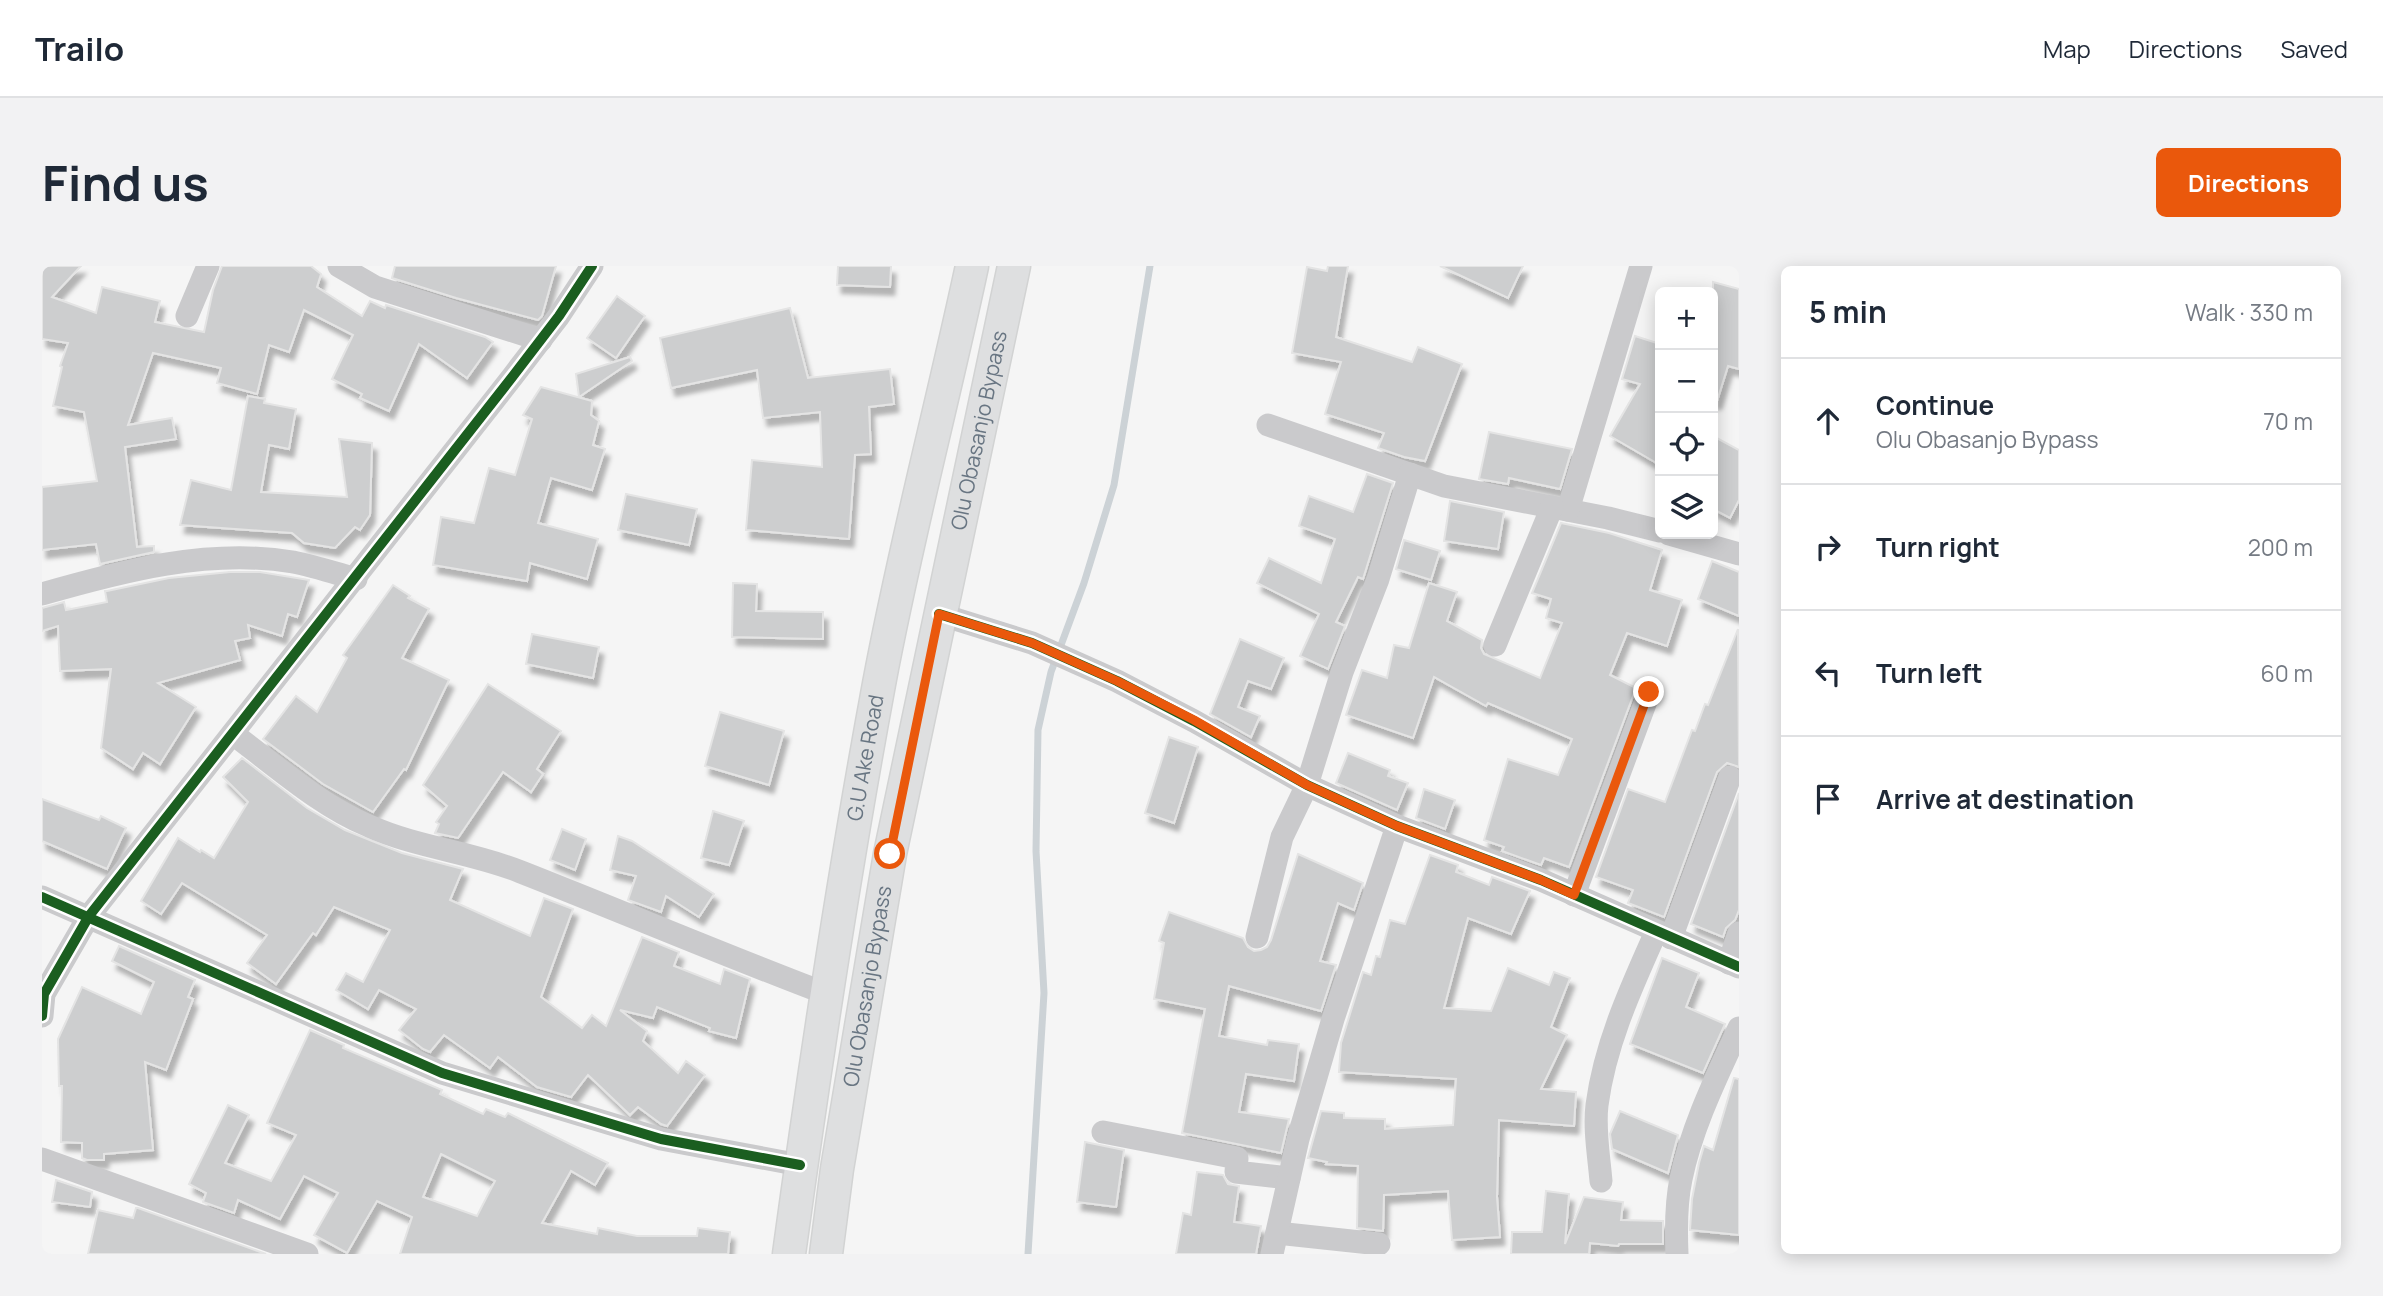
<!DOCTYPE html>
<html lang="en">
<head>
<meta charset="utf-8">
<style>
	:root { --surface:#fff; --page:#f2f2f3; --text:#1f2937; --muted:#747a83; --line:#e0e1e3; --accent:#ea580c }
	body { margin:0; font-family:Manrope,sans-serif; background:var(--page); color:var(--text) }
	.controls { position:absolute; right:21px; top:21px; display:grid; overflow:hidden; border-radius:10px; box-shadow:0 4px 18px #0003 }
	.controls button { width:63px; height:63px; display:grid; place-items:center; padding:0; border:0; border-bottom:2px solid var(--line); background:var(--surface); color:var(--text); font:35px sans-serif }
	.stop { position:absolute; width:21px; height:21px; margin:-16px; border:5px solid #ea580c; border-radius:50%; background:#fff }
	.stop.end { background:#ea580c; border-color:#fff; box-shadow:0 2px 7px #0008 }
	.list { margin:0; padding:0; list-style:none }
	h2 { display:flex; justify-content:space-between; align-items:center; height:91px; margin:0; padding:0 28px; font-size:30px }
	h2 small { font-size:23px; font-weight:400; color:var(--muted) }
	.list li { display:grid; grid-template-columns:46px 1fr auto; gap:21px; align-items:center; box-sizing:border-box; height:126px; padding:0 28px; border-top:2px solid var(--line) }
	.list b { display:block; font-size:26px; white-space:nowrap }
	.list p { margin:0; font-size:23px; white-space:nowrap; color:var(--muted) }
	.list em { font-size:23px; font-style:normal; color:var(--muted) }
	.icon { flex:none; width:38px; height:38px; fill:none; stroke:currentColor; stroke-width:2; stroke-linecap:round; stroke-linejoin:round }
	.map { position:relative; flex:none; width:1697px; height:988px; overflow:hidden; border-radius:10px }
	header { display:flex; align-items:center; gap:42px; box-sizing:border-box; height:98px; padding:0 35px; background:var(--surface); border-bottom:2px solid var(--line) }
	header strong { font-size:33px }
	nav { display:flex; gap:38px; margin-inline-start:auto; font-size:24px }
	.intro { display:flex; align-items:center; justify-content:space-between; box-sizing:border-box; height:168px; padding:0 42px }
	h1 { margin:0; font-size:49px }
	.button { padding:18px 32px; border-radius:10px; background:var(--accent); color:#fff; font-size:24px; font-weight:700 }
	main { display:flex; gap:42px; padding:0 42px }
	aside { flex:1; background:var(--surface); border-radius:10px; box-shadow:0 4px 18px #0003 }
	.map>svg:first-child { display:block }
</style>
</head>
<body>
<header>
<strong>Trailo</strong>
<nav><a>Map</a><a>Directions</a><a>Saved</a></nav>
</header>
<div class="intro"><h1>Find us</h1><a class="button">Directions</a></div>
<main>
<div class="map">
<svg width="1697" height="988" viewBox="0 0 1697 988">
	<defs>
		<filter id="shadow"><feDropShadow dx="4.5" dy="8" stdDeviation="2" flood-color="#0004"/></filter>
	</defs>
	<rect width="100%" height="100%" fill="#f5f5f5"/>
	<g fill="none" stroke-linecap="round" stroke-linejoin="round">
		<!-- stream -->
		<polyline stroke="#ccd2d6" stroke-width="7" points="986,988 1002,727 994,585 996,464 1009,406 1042,317 1072,219 1108,0"/>
	</g>
	<!-- building -->
	<g fill="#cdcecf" stroke="#e4e4e4" stroke-width="2" fill-rule="evenodd" filter="url(#shadow)">
		<polygon points="0,0 39,0 10,31 54,47 60,21 118,35 113,56 162,66 171,24 180,0 269,0 279,8 275,21 320,50 328,35 343,42 344,39 443,71 451,76 425,112 377,78 347,145 318,132 320,128 290,113 311,69 262,44 247,86 227,79 215,128 175,117 179,102 111,87 86,159 130,152 134,173 83,181 95,281 112,280 112,286 58,298 54,278 0,284 0,221 55,215 42,146 11,140 20,101 18,100 26,77 0,73"/>
		<polygon points="353,0 514,0 500,50 496,54 414,32 350,12"/>
		<polygon points="796,0 849,0 848,21 795,19"/>
		<polygon points="1286,0 1306,0 1294,71 1370,96 1376,81 1420,98 1383,195 1362,191 1336,182 1342,167 1283,148 1299,96 1250,87 1265,1 1285,5"/>
		<polygon points="1398,0 1481,0 1466,32"/>
		<polygon points="1671,16 1697,23 1697,103 1686,100 1675,135 1671,135"/>
		<polygon points="575,30 603,50 574,92 545,72"/>
		<polygon points="748,42 766,112 848,103 852,138 827,141 829,188 813,189 807,273 704,264 710,194 780,201 778,146 721,152 715,104 629,122 618,72"/>
		<polygon points="1593,70 1618,78 1618,199 1568,170 1598,118 1580,113"/>
		<polygon points="588,91 590,95 537,131 534,108"/>
		<polygon points="499,121 550,135 549,149 557,155 551,179 563,183 550,224 509,212 496,257 556,273 545,313 488,297 485,315 391,299 399,251 432,257 447,202 473,209 490,153 481,149"/>
		<polygon points="206,130 223,133 222,137 254,143 247,183 227,179 219,226 305,231 297,173 330,177 328,249 318,264 313,261 293,282 262,277 250,267 138,259 149,214 189,224"/>
		<polygon points="1447,166 1530,183 1518,223 1467,212 1466,218 1437,213"/>
		<polygon points="1671,170 1697,184 1697,234 1688,252 1671,243"/>
		<polygon points="1325,208 1351,217 1321,313 1316,311 1294,356 1303,360 1286,403 1258,390 1277,348 1215,317 1227,292 1279,317 1293,273 1257,260 1267,230 1311,246"/>
		<polygon points="584,228 655,243 647,279 576,264"/>
		<polygon points="1408,235 1462,246 1456,283 1402,275"/>
		<polygon points="1519,257 1567,267 1620,284 1608,324 1640,334 1625,380 1585,367 1568,409 1594,422 1527,601 1502,592 1499,599 1460,585 1462,581 1442,574 1466,493 1516,509 1530,473 1446,437 1444,440 1392,411 1371,472 1304,449 1320,404 1345,412 1352,379 1367,382 1387,317 1415,326 1405,355 1440,374 1439,382 1442,388 1498,412 1520,357 1504,352 1509,333 1490,327"/>
		<polygon points="1362,274 1398,285 1389,314 1354,303"/>
		<polygon points="1670,295 1697,306 1697,350 1656,333"/>
		<polygon points="188,306 218,306 267,314 255,351 246,348 240,370 206,359 208,372 193,375 198,394 116,417 154,441 118,498 101,487 91,503 59,482 69,403 18,405 16,360 0,365 0,342 22,336 24,344 65,336 63,325 65,325 127,312"/>
		<polygon points="691,317 715,318 714,345 781,346 781,373 690,371"/>
		<polygon points="351,319 368,330 366,332 387,343 360,392 407,414 364,504 362,503 331,546 281,518 221,473 254,430 275,446 305,392 301,389"/>
		<polygon points="1696,363 1697,501 1685,497 1675,506 1622,651 1586,637 1591,624 1554,611 1586,523 1623,536 1650,464 1653,465 1663,438 1666,439"/>
		<polygon points="490,368 557,381 551,412 484,398"/>
		<polygon points="1198,373 1242,392 1229,423 1206,415 1196,441 1218,450 1209,471 1168,448"/>
		<polygon points="446,418 519,465 495,503 501,508 489,526 461,506 416,572 393,567 397,558 394,556 405,540 381,519"/>
		<polygon points="678,446 742,465 727,519 663,500"/>
		<polygon points="1127,471 1156,481 1132,557 1103,547"/>
		<polygon points="1306,487 1348,504 1346,510 1366,517 1355,544 1294,517"/>
		<polygon points="200,492 265,542 303,564 360,587 421,603 408,634 488,670 502,632 531,643 499,731 540,762 550,749 564,760 600,671 637,686 632,700 678,718 682,703 708,713 694,772 667,765 668,762 615,741 611,752 578,744 605,765 601,775 636,807 644,795 663,809 625,860 619,858 596,841 588,849 546,809 529,831 495,821 456,791 448,802 402,769 388,786 381,783 357,764 374,743 337,724 326,743 294,724 304,707 321,716 348,664 292,641 274,669 271,667 234,718 205,697 225,669 140,617 119,648 99,635 136,572 158,586 159,584 172,592 206,536 181,511"/>
		<polygon points="1382,523 1413,534 1403,563 1374,552"/>
		<polygon points="1697,527 1697,644 1693,654 1684,662 1681,671 1649,658"/>
		<polygon points="0,533 57,554 59,550 84,562 65,603 0,575"/>
		<polygon points="671,545 702,555 687,599 659,592"/>
		<polygon points="520,563 544,573 533,604 508,594"/>
		<polygon points="576,570 590,575 672,628 657,651 624,630 619,646 586,634 594,610 568,604"/>
		<polygon points="1256,588 1321,617 1312,644 1296,637 1278,695 1294,699 1279,745 1187,720 1177,770 1225,779 1226,774 1257,778 1252,815 1204,808 1197,846 1247,853 1239,887 1140,867 1163,743 1112,733 1122,677 1117,675 1127,646 1201,672 1206,681 1212,685 1219,684 1225,681 1229,674"/>
		<polygon points="1388,589 1416,599 1414,606 1447,619 1450,611 1488,625 1469,668 1426,652 1402,742 1449,745 1466,702 1507,719 1512,706 1528,712 1509,761 1525,769 1499,823 1534,826 1532,860 1457,854 1455,931 1458,971 1410,974 1406,925 1342,929 1341,965 1315,962 1316,900 1284,898 1285,896 1266,892 1279,845 1302,847 1302,852 1343,853 1343,863 1411,859 1414,813 1297,806 1299,777 1321,706 1329,709 1334,690 1338,691 1348,654 1363,658"/>
		<polygon points="77,680 153,714 146,731 151,733 124,804 103,796 111,884 62,888 62,894 45,894 40,892 40,877 19,876 20,820 17,820 16,773 40,721 99,748 112,716 70,695"/>
		<polygon points="1620,692 1657,707 1644,741 1683,758 1661,807 1588,778"/>
		<path d="M268 764 302 779 301 782 400 824 398 828 441 848 444 843 463 851 466 847 566 897 553 919 529 905 500 957 555 968 556 962 595 970H655L656 962 688 966 686 988H358L370 951 335 935 305 987 272 969 296 927 262 910 238 953 196 934 192 947 161 936 164 927 147 918 186 839 207 849 183 897 229 915 254 869 225 857ZM399 888 453 915 435 950 381 931Z"/>
		<polygon points="1692,812 1697,813 1697,969 1648,964 1650,933 1657,897 1662,880 1671,884"/>
		<polygon points="1578,845 1636,869 1626,907 1570,883 1568,868"/>
		<polygon points="1043,876 1082,884 1074,941 1035,936"/>
		<polygon points="1155,906 1181,909 1186,918 1197,920 1192,956 1219,960 1214,988 1134,988 1141,947 1149,949"/>
		<polygon points="14,914 50,926 48,941 10,936"/>
		<polygon points="1504,925 1527,928 1523,978 1542,931 1581,936 1579,954 1621,955 1621,978 1577,978 1576,980 1548,977 1547,988 1469,988 1470,966 1500,966"/>
		<polygon points="94,942 96,942 224,988 46,988 56,944 91,952"/>
	</g>
	<g fill="none" stroke-linecap="round" stroke-linejoin="round">
		<!-- secondary casing -->
		<g stroke="#d2d3d3" stroke-width="35">
			<g id="secondary">
				<path id="s1" d="M747 988C773 798 802 607 837 418 863 278 900 140 930 0"/>
				<path id="s2" d="M784 988 795 903 848 588 972 0"/>
			</g>
		</g>
		<!-- minor -->
		<g stroke="#cacacc" stroke-width="23">
			<polyline points="297,0 333,21 499,74"/>
			<polyline points="145,50 166,0"/>
			<polyline points="1226,159 1402,220 1566,252 1618,265"/>
			<polyline points="1526,244 1599,0"/>
			<polyline points="1627,268 1697,288"/>
			<path d="M0 328C80 305 167 282 251 296 272 300 293 307 314 313"/>
			<polyline points="897,348 990,377 1075,415 1152,455 1265,519 1355,560 1499,614 1697,701"/>
			<polyline points="1453,379 1510,241"/>
			<path d="M191 468C234 500 277 539 327 560 376 582 430 586 479 606 581 646 682 689 785 728"/>
			<polyline points="1532,629 1607,427"/>
			<polyline points="0,631 400,807 619,873 758,899"/>
			<polyline points="1215,671 1240,571 1265,519 1300,406 1336,313 1368,208"/>
			<polyline points="1629,672 1688,511"/>
			<polyline points="1687,697 1697,667"/>
			<polyline points="0,750 2,728 47,650 471,110 517,50 550,0"/>
			<polyline points="1061,866 1195,892 1194,906 1247,912"/>
			<polyline points="0,893 265,988"/>
			<path d="M1559 915C1557 891 1552 863 1555 839 1563 778 1589 722 1614 666"/>
			<polyline points="1235,967 1337,978"/>
			<polyline points="1230,988 1256,873 1291,753 1355,560"/>
			<path d="M1635 988C1634 964 1634 936 1639 913 1650 860 1675 810 1697 762"/>
		</g>
		<!-- secondary -->
		<use href="#secondary" stroke="#dedfe0" stroke-width="32"/>
		<!-- cycleway casing -->
		<g stroke="#fff" stroke-width="15">
			<g id="cycleway">
				<polyline points="897,348 990,377 1075,415 1152,455 1265,519 1355,560 1499,614 1697,701"/>
				<polyline points="0,631 400,807 619,873 758,899"/>
				<polyline points="0,750 2,728 47,650 471,110 517,50 550,0"/>
			</g>
		</g>
		<!-- cycleway -->
		<use href="#cycleway" stroke="#1b5e20" stroke-width="10"/>
	</g>
	<g fill="none" stroke-linecap="round" stroke-linejoin="round">
		<!-- route -->
		<polyline stroke="#ea580c" stroke-width="9" points="848,588 897,348 990,377 1075,415 1152,454 1265,519 1355,560 1499,614 1532,629 1607,426"/>
	</g>
	<g text-anchor="middle" stroke-width="7" stroke-linejoin="round" paint-order="stroke">
		<!-- street labels -->
		<g font-size="21" fill="#687582" stroke="#fff">
			<text dy="7" stroke="none"><textPath href="#s2" startOffset="838">Olu Obasanjo Bypass</textPath></text>
			<text dy="7" stroke="none"><textPath href="#s1" startOffset="502">G.U Ake Road</textPath></text>
			<text dy="7" stroke="none"><textPath href="#s2" startOffset="271">Olu Obasanjo Bypass</textPath></text>
		</g>
	</g>
</svg>
<div class="controls">
<button>+</button>
<button>−</button>
<button><svg class="icon" aria-label="locate" viewBox="0 0 24 24"><circle cx="12" cy="12" r="6"/><path d="M12 2v4M12 18v4M2 12h4M18 12h4"/></svg></button>
<button><svg class="icon" aria-label="layers" viewBox="0 0 24 24"><path d="M12 4l9 5-9 5-9-5zM3 14l9 5 9-5"/></svg></button>
</div>
<div class="stop" style="left:848px;top:588px"></div>
<div class="stop end" style="left:1607px;top:426px"></div>
</div>
<aside>
<h2>5 min<small>Walk · 330 m</small></h2>
<ul class="list">
<li><svg class="icon" aria-label="ahead" viewBox="0 0 24 24"><path d="M12 20V5M6 11l6-6 6 6"/></svg><div><b>Continue</b><p>Olu Obasanjo Bypass</p></div><em>70 m</em></li>
<li><svg class="icon" aria-label="right" viewBox="0 0 24 24"><path d="M7 20v-9h11M14 6l5 5-5 5"/></svg><div><b>Turn right</b></div><em>200 m</em></li>
<li><svg class="icon" aria-label="left" viewBox="0 0 24 24"><path d="M17 20v-9H6M10 6l-5 5 5 5"/></svg><div><b>Turn left</b></div><em>60 m</em></li>
<li><svg class="icon" aria-label="arrive" viewBox="0 0 24 24"><path d="M6 21V4h12l-3 4 3 4H6"/></svg><div><b>Arrive at destination</b></div></li>
</ul>
</aside>
</main>
</body>
</html>
